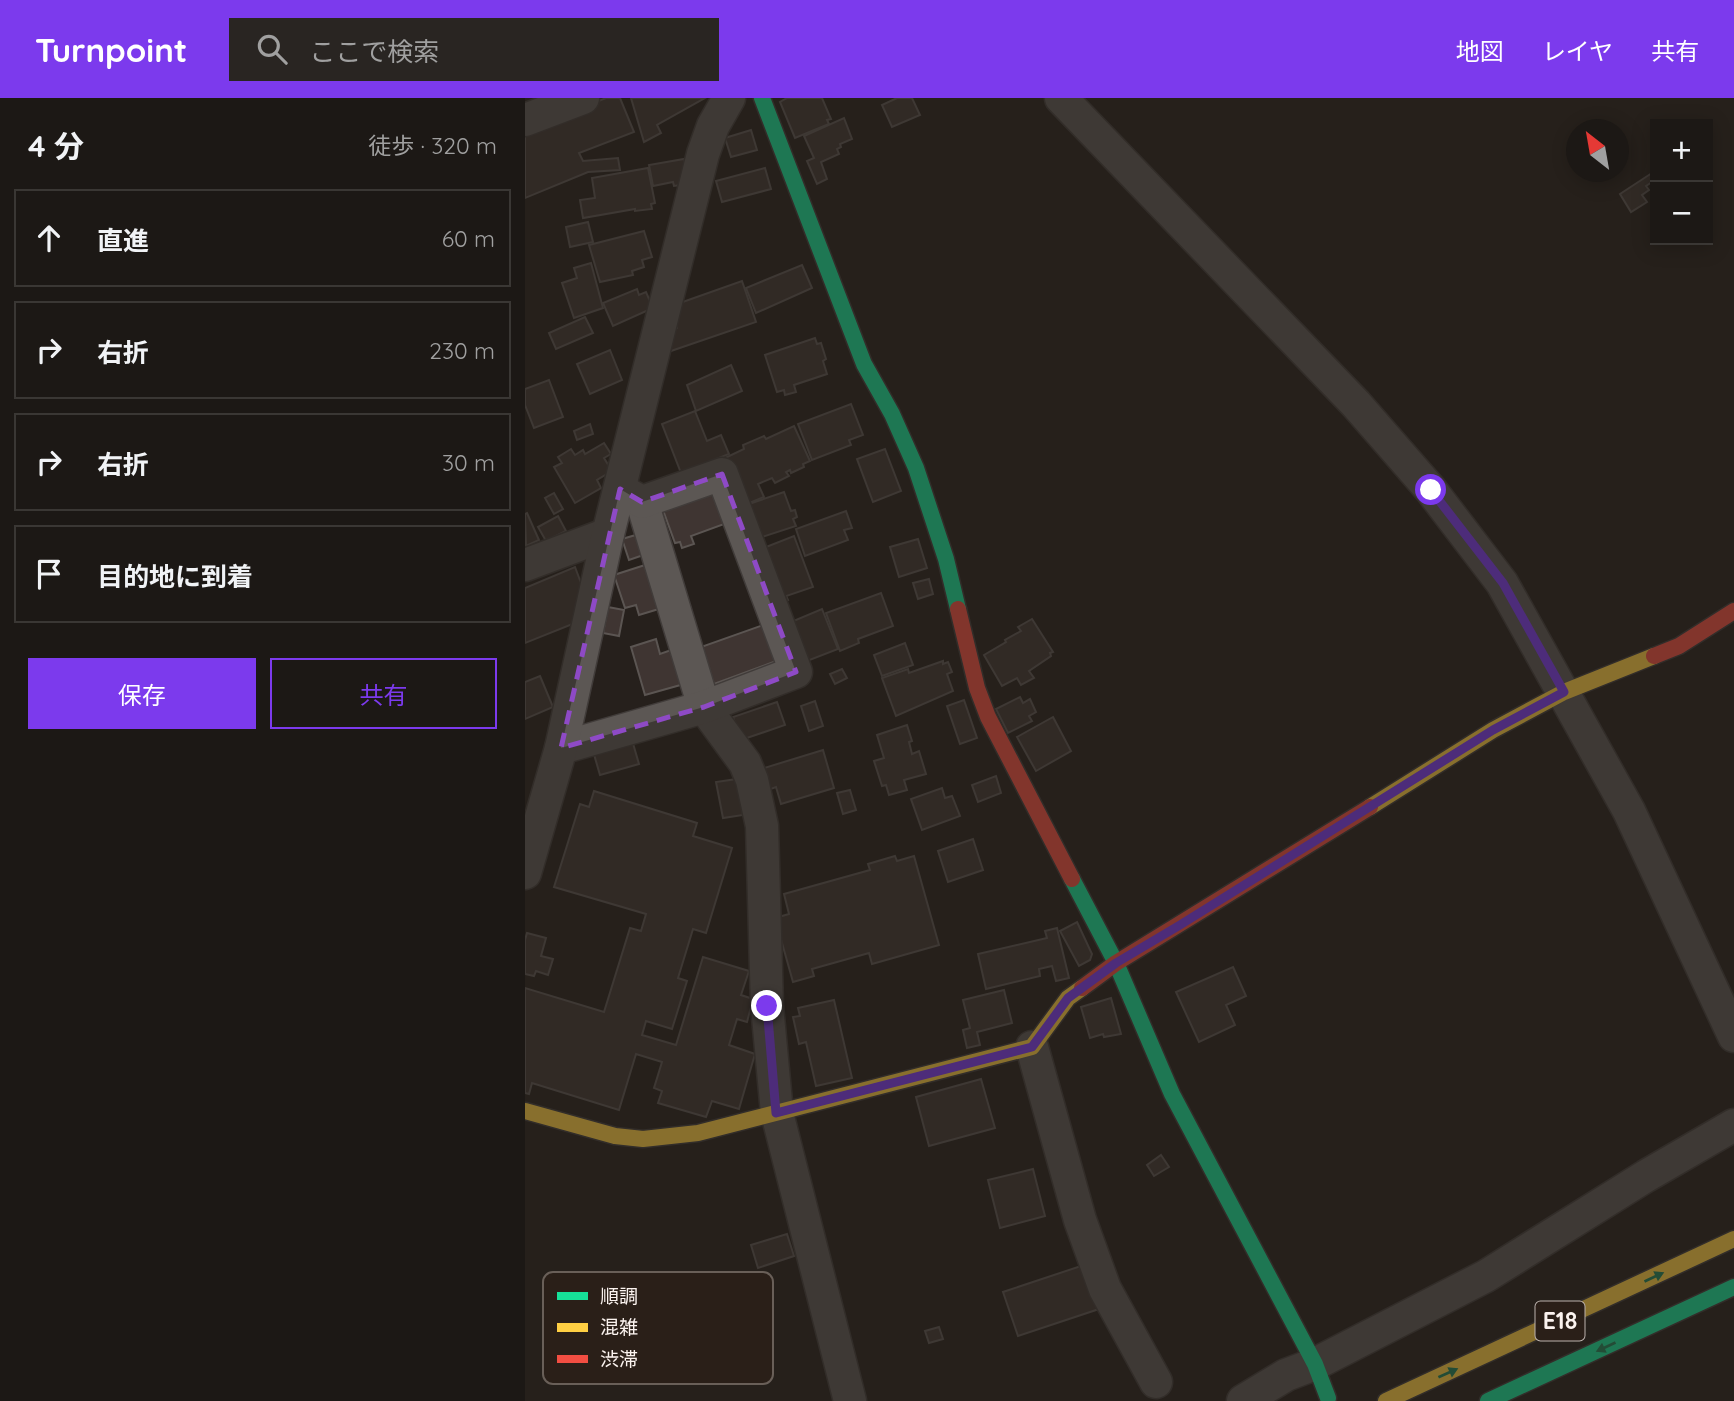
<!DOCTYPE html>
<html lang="ja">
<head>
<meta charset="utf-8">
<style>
	:root { --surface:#1c1815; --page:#292522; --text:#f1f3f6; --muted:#a0a0a0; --line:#3a3734; --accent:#7c3aed }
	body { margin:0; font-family:Quicksand,"Noto Sans JP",sans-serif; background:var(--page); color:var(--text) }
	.controls { position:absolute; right:21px; top:21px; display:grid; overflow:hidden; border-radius:0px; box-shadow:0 4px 18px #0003 }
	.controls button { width:63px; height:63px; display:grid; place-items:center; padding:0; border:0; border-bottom:2px solid var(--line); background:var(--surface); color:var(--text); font:35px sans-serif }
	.compass { position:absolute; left:1041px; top:21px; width:63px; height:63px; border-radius:50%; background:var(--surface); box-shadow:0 4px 18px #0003; rotate:329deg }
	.stop { position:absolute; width:21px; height:21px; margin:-16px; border:5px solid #7c3aed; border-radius:50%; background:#fff }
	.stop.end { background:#7c3aed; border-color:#fff; box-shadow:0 2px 7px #0008 }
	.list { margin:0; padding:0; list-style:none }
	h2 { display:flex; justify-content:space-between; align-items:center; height:91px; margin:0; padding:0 28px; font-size:30px }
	h2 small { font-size:23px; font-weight:400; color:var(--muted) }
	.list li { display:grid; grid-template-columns:46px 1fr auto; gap:21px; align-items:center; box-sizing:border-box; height:98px; margin:0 14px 14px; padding:0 14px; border:2px solid var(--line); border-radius:0px }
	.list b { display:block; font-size:26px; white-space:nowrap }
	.list em { font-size:23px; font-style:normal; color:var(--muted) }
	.actions { display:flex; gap:14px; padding:21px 28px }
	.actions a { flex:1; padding:16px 0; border:2px solid var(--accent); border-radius:0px; text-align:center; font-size:24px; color:var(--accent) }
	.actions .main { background:var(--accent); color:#fff }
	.icon { flex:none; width:38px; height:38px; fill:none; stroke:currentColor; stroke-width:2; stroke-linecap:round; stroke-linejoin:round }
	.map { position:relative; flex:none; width:1209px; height:1303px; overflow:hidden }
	header { display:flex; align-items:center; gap:42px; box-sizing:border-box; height:98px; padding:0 35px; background:var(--accent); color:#fff }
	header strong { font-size:33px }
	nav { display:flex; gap:38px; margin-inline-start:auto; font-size:24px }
	.search { width:490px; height:63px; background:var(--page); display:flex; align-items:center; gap:18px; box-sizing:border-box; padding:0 24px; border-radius:0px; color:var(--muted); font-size:26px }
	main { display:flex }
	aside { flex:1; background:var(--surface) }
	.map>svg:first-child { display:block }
</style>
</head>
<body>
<header>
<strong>Turnpoint</strong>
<div class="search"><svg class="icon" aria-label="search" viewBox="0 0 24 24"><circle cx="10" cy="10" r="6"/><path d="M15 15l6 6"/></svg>ここで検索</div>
<nav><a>地図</a><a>レイヤ</a><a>共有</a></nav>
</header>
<main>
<aside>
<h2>4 分<small>徒歩 · 320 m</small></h2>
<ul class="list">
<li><svg class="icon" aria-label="ahead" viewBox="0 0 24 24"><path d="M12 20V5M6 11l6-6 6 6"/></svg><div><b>直進</b></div><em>60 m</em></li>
<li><svg class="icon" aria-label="right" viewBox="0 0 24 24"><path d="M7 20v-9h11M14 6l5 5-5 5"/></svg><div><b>右折</b></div><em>230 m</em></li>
<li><svg class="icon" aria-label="right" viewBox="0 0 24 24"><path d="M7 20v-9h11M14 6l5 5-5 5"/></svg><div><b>右折</b></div><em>30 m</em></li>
<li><svg class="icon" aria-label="arrive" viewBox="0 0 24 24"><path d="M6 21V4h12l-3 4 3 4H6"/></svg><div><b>目的地に到着</b></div></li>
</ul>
<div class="actions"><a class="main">保存</a><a>共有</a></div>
</aside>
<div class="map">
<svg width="1209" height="1303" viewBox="0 0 1209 1303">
	<rect width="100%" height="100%" fill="#26201c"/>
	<!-- building -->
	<g fill="#3f3532" stroke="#5b5552" stroke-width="2">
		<polygon points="81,0 95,0 109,34 54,55 58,63 93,60 95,72 63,74 0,100 0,32"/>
		<polygon points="106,0 180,0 132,27 136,35 119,44"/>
		<polygon points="262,0 297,0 306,21 302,22 304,26 270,40 255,4"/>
		<polygon points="372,0 387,0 395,17 367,29 357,7"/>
		<polygon points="319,20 327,41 315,46 316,49 312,51 314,56 296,64 302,81 292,86 282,63 289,60 279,38"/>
		<polygon points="226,32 232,52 206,59 200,40"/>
		<polygon points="159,61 162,80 156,87 149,88 148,84 128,88 124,67"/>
		<polygon points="123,70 130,105 126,106 127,111 110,113 110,111 58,120 55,102 70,100 67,80"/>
		<polygon points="240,70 246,91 197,104 191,83"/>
		<polygon points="1130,73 1130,82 1121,88 1124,92 1117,97 1122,104 1106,114 1095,96"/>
		<polygon points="63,124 68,144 45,149 41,129"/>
		<polygon points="119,133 127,159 117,162 119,169 107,173 108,177 75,184 64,147"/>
		<polygon points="66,165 78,210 49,220 37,185 52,180 49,170"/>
		<polygon points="277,167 287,190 231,215 221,190"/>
		<polygon points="217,183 231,224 143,254 144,233 152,230 152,206"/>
		<polygon points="112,191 114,197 121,194 128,210 88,228 78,205"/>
		<polygon points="60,219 68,235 31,251 24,235"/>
		<polygon points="290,240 292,246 296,245 301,261 298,263 302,276 269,287 271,294 260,297 259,292 252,294 240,257"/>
		<polygon points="85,252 97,282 65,296 52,266"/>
		<polygon points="206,267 217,293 171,313 162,287"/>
		<polygon points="24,282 38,319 9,330 0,307 0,291"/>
		<polygon points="326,306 338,337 324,342 326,347 287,362 273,326"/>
		<polygon points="170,313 182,343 196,337 204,356 156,375 137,326"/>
		<polygon points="65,326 68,336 52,342 49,333"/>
		<polygon points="269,328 285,363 278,366 279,369 266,375 265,372 261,374 264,378 250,385 247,380 233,386 239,399 222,406 200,360 219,351 218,347 239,338 241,341"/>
		<polygon points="79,345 86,356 79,360 87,373 72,382 76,390 50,405 29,369 37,365 33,359 46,351 50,357 58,352 60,356"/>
		<polygon points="360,351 376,393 348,404 332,361"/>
		<polygon points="191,394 202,425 166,438 169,446 157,450 155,444 150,445 138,412"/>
		<polygon points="259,394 266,413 270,412 272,419 268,421 271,428 231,441 221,407"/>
		<polygon points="29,395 38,411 29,416 20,400"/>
		<polygon points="321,413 327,430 319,432 323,442 280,458 271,431"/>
		<polygon points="2,415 14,442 1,448 0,416"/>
		<polygon points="33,418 41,433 21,443 13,429"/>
		<polygon points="121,434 127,454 104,462 97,441"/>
		<polygon points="269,438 288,489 261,498 263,502 256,505 236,451"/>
		<polygon points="393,441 402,470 374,479 365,449"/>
		<polygon points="123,466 137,510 114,517 111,507 100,510 89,477"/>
		<polygon points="50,469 56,485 50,525 0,545 0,490"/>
		<polygon points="404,481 408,496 393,501 388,485"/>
		<polygon points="356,495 368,528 333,541 334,545 315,553 301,515"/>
		<polygon points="83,509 99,512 94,538 78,535"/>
		<polygon points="297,511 313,551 282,563 266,524"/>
		<polygon points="507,521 528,554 525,555 526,558 504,573 509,580 496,587 492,580 477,588 459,557 481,544 480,542 496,533 493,529"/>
		<polygon points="241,526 254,562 189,586 176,549"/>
		<polygon points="131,541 135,556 149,551 159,586 120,597 106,549"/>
		<polygon points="380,545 388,567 357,578 349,557"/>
		<polygon points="418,563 418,566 423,564 427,574 422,576 428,593 371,618 357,580 383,571 384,575"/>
		<polygon points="317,571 322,580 310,586 305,576"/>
		<polygon points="15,578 28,609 0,621 0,584"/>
		<polygon points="495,599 498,605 505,601 511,614 504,618 507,623 483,635 471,611"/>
		<polygon points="439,602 452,640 435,646 422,608"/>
		<polygon points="290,603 298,628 284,633 276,608"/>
		<polygon points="252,604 260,627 216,642 208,619"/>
		<polygon points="528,619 546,653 511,673 492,639"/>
		<polygon points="382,627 387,643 384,644 387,656 394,653 401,676 379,682 382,692 364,697 361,687 357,688 349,663 359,660 352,637"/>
		<polygon points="107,642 114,666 75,677 68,653"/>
		<polygon points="298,652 309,690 256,706 251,689 243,692 236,671"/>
		<polygon points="471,678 476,695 453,704 447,687"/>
		<polygon points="212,681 218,717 198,720 191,684"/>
		<polygon points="417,690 420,700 427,698 435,718 397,732 386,701"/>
		<polygon points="325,692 331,712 318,716 312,695"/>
		<polygon points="69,693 172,725 168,738 207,750 181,835 168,831 153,880 162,883 147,931 121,923 117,937 151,947 178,859 224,873 216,897 228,901 222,924 212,921 204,947 230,956 214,1011 187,1003 181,1019 133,1005 137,993 129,990 137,964 111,956 94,1012 7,985 4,996 0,995 0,890 79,914 105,830 116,833 121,816 29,789 55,706 64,709"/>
		<polygon points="448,741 458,772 423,784 413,753"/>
		<polygon points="370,758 372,763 389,758 414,847 347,866 344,855 287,871 289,878 268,884 250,820 264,816 259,796 345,772 343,766"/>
		<polygon points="552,824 567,856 565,862 554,868 535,833"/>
		<polygon points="532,830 544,880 531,883 527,868 514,871 515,878 461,891 453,856 522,840 520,833"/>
		<polygon points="2,835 21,840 16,858 28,861 23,877 11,873 9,878 0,876 0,842"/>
		<polygon points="708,869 721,898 701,907 710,927 674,944 651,894"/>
		<polygon points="479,892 487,925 452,934 455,947 442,950 438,932 445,930 438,902"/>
		<polygon points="586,900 596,936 579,939 578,936 565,940 556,909"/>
		<polygon points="309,902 327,980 291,988 281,944 274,946 268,919 275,918 273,910"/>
		<polygon points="456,981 470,1030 404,1048 391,999"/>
		<polygon points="636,1057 644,1069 629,1078 622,1067"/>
		<polygon points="508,1071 520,1118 475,1130 463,1082"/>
		<polygon points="262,1136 269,1158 233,1170 226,1147"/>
		<polygon points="562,1166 577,1210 493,1238 478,1194"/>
		<polygon points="414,1229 418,1241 404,1245 400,1233"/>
	</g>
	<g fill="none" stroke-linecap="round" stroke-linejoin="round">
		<!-- street casing -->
		<g stroke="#413c3a" stroke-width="35">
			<g id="street">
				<polyline points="536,0 831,306 906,392 977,485 1104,713 1209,938"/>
				<polyline points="0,22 58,0"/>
				<polyline points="117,404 179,609 220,665 227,682 237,728 242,908 252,1015 325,1303"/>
				<polyline points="0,467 83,436"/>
				<polyline points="36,650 179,609 271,574 197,376 117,404 99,394"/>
				<polyline points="0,775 36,650 83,436 178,56 188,28 204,0"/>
				<polyline points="507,949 555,1122 580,1191 631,1284"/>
				<polyline points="718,1303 761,1277 790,1266 961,1178 1121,1078 1209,1027"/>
			</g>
		</g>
		<!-- fast casing -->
		<g stroke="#413c3a" stroke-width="19">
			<g id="fast">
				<polyline points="237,0 339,266 367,316 391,370 421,461 433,511"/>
				<polyline points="547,781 591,865 647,996 790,1266 803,1300"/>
				<polyline points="963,1303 1209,1189"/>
			</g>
		</g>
		<!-- slow casing -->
		<g stroke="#413c3a" stroke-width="19">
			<g id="slow">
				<polyline points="845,709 968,632 1039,594 1129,558"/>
				<polyline points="0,1013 90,1038 118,1041 173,1035 507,949 543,900 557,890"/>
				<polyline points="861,1303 1209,1141"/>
			</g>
		</g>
		<!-- jam casing -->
		<g stroke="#413c3a" stroke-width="19">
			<g id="jam">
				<polyline points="433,511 452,590 463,619 547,781"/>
				<polyline points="1129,558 1154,548 1209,513"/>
				<polyline points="557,890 591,865 845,709"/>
			</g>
		</g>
		<!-- street -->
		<use href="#street" stroke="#5c5754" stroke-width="32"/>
		<!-- fast -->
		<use href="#fast" stroke="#16e098" stroke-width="16"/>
		<!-- slow -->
		<use href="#slow" stroke="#ffcf43" stroke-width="16"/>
		<!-- jam -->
		<use href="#jam" stroke="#f24e42" stroke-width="16"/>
	</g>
	<!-- one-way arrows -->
	<defs><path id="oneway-solid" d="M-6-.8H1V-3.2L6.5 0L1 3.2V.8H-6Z" transform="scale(1.75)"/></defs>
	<g fill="#208058">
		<use href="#oneway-solid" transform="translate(1129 1179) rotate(-25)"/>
		<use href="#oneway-solid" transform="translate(1081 1249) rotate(155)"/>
		<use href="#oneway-solid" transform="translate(923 1275) rotate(-24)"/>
	</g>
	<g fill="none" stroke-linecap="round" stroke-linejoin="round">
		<!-- route -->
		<polyline stroke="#7c3aed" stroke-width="9" points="242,908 251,1015 507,949 543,900 591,865 655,827 968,632 1039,594 978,485 906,392"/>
	</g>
	<!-- marked area -->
	<path d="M0 0H1209V1303H0ZM197 376 271 574 179 609 36 650 95 391 117 404Z" fill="#26201c" fill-opacity=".55" fill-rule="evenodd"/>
	<path fill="none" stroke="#8e4ac6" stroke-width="5" stroke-dasharray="14 9" stroke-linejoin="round" d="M197 376 271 574 179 609 36 650 95 391 117 404Z"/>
	<g text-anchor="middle" stroke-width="7" stroke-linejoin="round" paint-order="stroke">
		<!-- shield labels -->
		<rect fill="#2a1f18" stroke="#bcb3ae" stroke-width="2" x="1010.5" y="1203.5" width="49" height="39" rx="5"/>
		<g font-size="23" font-weight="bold" fill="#fbf3ef">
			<text x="1035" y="1231">E18</text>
		</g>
	</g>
	<!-- legend -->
	<rect x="18" y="1174" width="230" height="112" rx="10" fill="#2a1f18" stroke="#695f58" stroke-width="2"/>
	<rect x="32" y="1194" width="31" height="8" fill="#16e098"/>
	<rect x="32" y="1225" width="31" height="9" fill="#ffcf43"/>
	<rect x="32" y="1257" width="31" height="8" fill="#f24e42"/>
	<g font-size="19" fill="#fbf3ef">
		<text x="75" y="1205">順調</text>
		<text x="75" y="1236">混雑</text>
		<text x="75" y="1268">渋滞</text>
	</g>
</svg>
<div class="controls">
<button>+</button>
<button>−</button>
</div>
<svg class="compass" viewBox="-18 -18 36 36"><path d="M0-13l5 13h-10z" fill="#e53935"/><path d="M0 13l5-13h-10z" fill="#a0a0a0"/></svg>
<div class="stop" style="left:906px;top:392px"></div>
<div class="stop end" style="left:242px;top:908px"></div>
</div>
</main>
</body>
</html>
